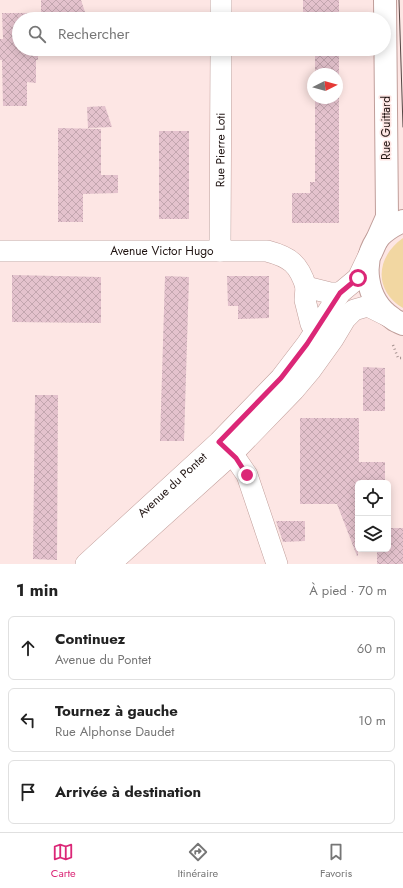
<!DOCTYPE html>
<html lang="fr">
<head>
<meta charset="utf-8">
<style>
	:root { --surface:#fff; --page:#f2f2f2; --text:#222; --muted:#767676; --line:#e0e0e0; --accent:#db2777 }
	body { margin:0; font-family:Jost,sans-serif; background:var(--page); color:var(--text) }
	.controls { position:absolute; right:12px; bottom:12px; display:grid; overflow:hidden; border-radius:6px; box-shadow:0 2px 10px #0003 }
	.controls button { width:36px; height:36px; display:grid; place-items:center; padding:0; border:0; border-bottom:1px solid var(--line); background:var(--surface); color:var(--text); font:20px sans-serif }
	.compass { position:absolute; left:307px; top:68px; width:36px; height:36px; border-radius:50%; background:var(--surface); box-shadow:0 2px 10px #0003; rotate:84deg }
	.stop { position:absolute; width:12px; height:12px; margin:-9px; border:3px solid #db2777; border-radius:50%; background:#fff }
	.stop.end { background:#db2777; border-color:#fff; box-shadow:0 1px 4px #0008 }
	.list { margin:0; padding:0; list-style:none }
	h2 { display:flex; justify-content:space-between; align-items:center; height:52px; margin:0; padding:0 16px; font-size:17px }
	h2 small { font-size:13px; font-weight:400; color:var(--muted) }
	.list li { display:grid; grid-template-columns:26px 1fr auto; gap:12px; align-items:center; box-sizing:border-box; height:64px; margin:0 8px 8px; padding:0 8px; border:1px solid var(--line); border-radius:6px }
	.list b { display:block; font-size:15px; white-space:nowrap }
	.list p { margin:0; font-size:13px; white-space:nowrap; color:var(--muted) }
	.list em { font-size:13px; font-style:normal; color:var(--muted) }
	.icon { flex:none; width:22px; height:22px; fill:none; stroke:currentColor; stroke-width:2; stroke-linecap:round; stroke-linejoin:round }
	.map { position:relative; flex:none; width:403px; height:564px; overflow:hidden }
	.search { position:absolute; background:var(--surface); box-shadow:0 2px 10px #0003; left:12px; right:12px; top:12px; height:44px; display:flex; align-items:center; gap:10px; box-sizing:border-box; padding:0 14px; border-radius:22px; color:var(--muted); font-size:15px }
	.sheet { height:268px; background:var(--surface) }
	nav { display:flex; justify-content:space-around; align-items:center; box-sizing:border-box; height:56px; border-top:1px solid var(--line); background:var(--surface); font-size:11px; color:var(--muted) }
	nav a { display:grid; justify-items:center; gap:2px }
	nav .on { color:var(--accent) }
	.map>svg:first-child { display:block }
</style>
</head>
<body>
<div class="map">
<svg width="403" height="564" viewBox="0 0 403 564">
	<defs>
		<pattern id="building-cross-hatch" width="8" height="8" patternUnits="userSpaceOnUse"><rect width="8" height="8" fill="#e4c2cd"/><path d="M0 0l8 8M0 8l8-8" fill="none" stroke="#c3a6af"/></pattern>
	</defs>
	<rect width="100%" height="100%" fill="#fde6e4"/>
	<!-- grass -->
	<path fill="#f2d7a2" d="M403 238V308C373 290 376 257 403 238Z"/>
	<!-- building -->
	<g fill="url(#building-cross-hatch)">
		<polygon points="41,0 81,0 87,18 75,18 75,19 41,19"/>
		<rect x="303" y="0" width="36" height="19"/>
		<polygon points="2,13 38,13 38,19 19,19 19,49 38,49 38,60 36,60 36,83 27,82 27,106 3,106 2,60 0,60 0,39 3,39"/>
		<polygon points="315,49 339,49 339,223 292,223 292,193 310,193 310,182 315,182 315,98 337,98 337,74 315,74"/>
		<polygon points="105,106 112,127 88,128 87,107"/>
		<polygon points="58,128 101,129 101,175 118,175 118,193 83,194 83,222 58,222"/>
		<rect x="159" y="131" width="30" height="88"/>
		<polygon points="12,275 101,277 101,323 12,322"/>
		<polygon points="165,276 189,277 184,441 160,441"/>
		<polygon points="227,276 269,276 269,318 238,319 238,306 228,306"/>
		<polygon points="363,367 385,368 385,411 363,411"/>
		<polygon points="35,395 58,395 57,560 33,559"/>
		<polygon points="300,418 359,418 359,462 385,462 385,483 358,483 358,556 357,556 337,504 300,504"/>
		<polygon points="276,521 305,521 305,541 283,542"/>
		<polygon points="388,528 403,528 403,564 377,564 377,549 388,549"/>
	</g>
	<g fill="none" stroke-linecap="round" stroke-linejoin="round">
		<!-- minor casing -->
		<g stroke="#c09e9a" stroke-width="22">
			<g id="minor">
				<polyline points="221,19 221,0"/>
				<path id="s1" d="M0 251H267C290 257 299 264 306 287"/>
				<path id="s2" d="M220 251 221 49"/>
				<polyline points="326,335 311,324 305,300 306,287 330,293 340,293"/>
				<polyline points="222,445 236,459 247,475 277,564"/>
				<path id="s3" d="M86 564 219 442 281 378 307 344 340 293 358 278 370 253"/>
				<polyline points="110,564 232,454 294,390 310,371 333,339 345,319 354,310 368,306 392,318"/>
			</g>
		</g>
		<!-- secondary casing -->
		<g stroke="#c09e9a" stroke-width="24">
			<g id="secondary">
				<path d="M403 221C394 225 387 229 380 236 359 260 366 301 392 318 395 321 399 322 403 324"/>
				<polyline points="371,253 387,217 385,0"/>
			</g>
		</g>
		<!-- path -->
		<polyline stroke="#a4918f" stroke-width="2.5" stroke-dasharray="1 3" stroke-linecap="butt" points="393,345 398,358 403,358"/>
		<!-- minor -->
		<use href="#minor" stroke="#fff" stroke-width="21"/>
		<!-- secondary -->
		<use href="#secondary" stroke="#fff" stroke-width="22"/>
		<!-- tram -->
		<polyline stroke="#564745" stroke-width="1" points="399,0 403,127"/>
	</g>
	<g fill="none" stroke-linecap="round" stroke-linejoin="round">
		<!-- route -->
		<polyline stroke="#db2777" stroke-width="5" points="247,475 236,458 219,442 281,378 307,344 340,293 358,278"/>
	</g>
	<g text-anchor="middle" stroke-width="3" stroke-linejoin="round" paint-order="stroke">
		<!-- street labels -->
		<g font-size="12" fill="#1f1311" stroke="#fde6e4">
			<text transform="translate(386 128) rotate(-90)" y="4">Rue Guittard</text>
			<text dy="4" stroke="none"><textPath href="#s2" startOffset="101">Rue Pierre Loti</textPath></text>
			<text dy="4" stroke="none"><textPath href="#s1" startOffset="162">Avenue Victor Hugo</textPath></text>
			<text dy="4" stroke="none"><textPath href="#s3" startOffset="117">Avenue du Pontet</textPath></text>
		</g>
	</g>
</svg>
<div class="controls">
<button><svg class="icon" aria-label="locate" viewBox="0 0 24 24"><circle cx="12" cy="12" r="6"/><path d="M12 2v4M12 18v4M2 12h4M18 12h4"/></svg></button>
<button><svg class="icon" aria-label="layers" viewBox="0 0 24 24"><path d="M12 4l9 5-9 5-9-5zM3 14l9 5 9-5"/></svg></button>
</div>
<svg class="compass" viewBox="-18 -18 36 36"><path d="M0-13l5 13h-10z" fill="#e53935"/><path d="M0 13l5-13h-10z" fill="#767676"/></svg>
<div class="stop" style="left:358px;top:278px"></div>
<div class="stop end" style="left:247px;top:475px"></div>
<div class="search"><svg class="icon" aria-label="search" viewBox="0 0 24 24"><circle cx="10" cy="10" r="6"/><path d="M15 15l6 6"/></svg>Rechercher</div>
</div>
<section class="sheet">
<h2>1 min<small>À pied · 70 m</small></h2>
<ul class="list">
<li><svg class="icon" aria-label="ahead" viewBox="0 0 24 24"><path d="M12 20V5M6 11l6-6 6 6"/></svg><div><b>Continuez</b><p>Avenue du Pontet</p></div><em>60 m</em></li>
<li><svg class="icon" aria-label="left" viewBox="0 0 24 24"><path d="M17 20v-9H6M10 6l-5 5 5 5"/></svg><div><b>Tournez à gauche</b><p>Rue Alphonse Daudet</p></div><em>10 m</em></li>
<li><svg class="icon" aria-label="arrive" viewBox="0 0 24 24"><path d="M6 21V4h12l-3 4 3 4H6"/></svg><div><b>Arrivée à destination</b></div></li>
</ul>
</section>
<nav>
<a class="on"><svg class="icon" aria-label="map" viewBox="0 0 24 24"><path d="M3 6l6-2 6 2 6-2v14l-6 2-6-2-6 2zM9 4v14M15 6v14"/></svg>Carte</a>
<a><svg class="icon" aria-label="directions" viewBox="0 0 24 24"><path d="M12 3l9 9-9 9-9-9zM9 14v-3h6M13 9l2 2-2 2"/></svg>Itinéraire</a>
<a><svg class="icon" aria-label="saved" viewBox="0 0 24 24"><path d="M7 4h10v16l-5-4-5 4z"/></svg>Favoris</a>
</nav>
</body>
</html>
